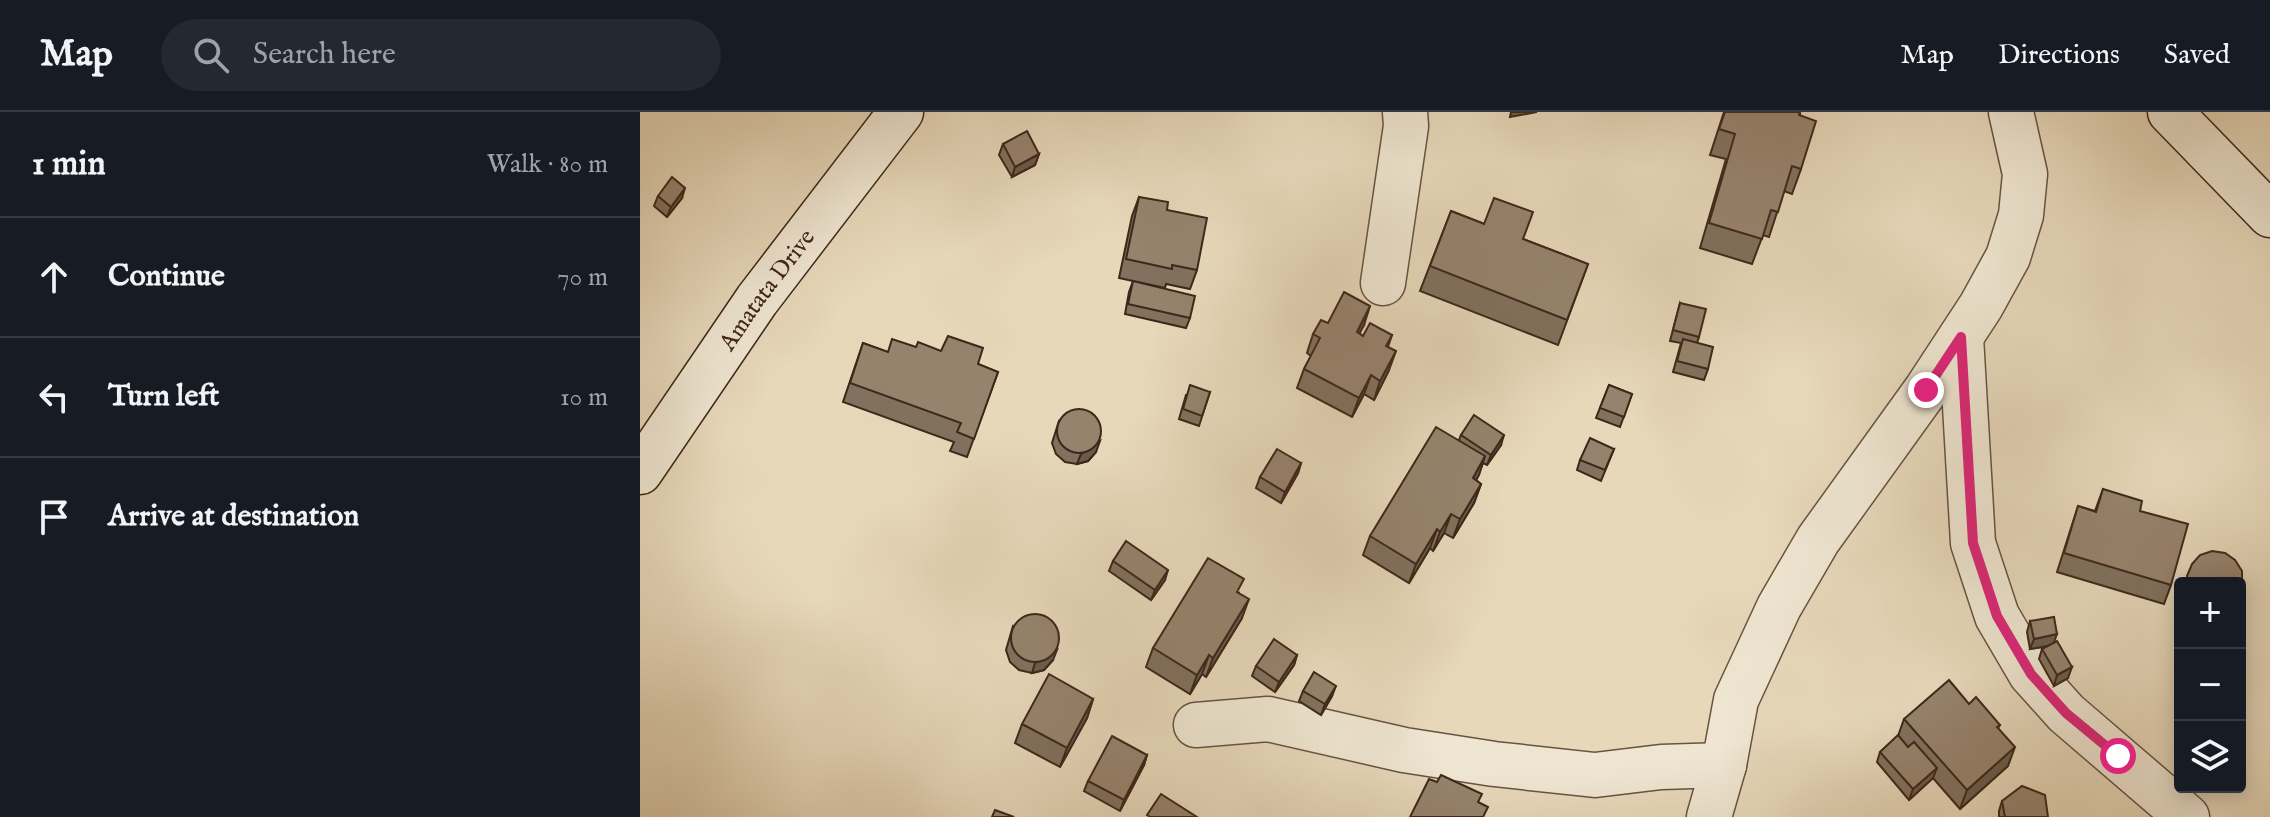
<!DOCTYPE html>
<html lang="en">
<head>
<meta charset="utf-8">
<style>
	:root { --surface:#171b24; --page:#242831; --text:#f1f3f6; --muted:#9ea1a6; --line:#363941 }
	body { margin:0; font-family:"IM FELL English",serif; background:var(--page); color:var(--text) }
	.controls { position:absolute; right:24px; bottom:24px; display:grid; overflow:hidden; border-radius:8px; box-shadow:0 4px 20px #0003 }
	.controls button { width:72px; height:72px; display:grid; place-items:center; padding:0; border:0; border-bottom:2px solid var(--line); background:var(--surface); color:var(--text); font:40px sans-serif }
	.stop { position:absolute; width:24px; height:24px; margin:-18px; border:6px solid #db2777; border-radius:50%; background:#fff }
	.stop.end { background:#db2777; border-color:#fff; box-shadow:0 2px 8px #0008 }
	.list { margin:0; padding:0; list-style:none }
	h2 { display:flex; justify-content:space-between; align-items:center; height:104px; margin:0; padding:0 32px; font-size:34px }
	h2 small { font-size:26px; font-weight:400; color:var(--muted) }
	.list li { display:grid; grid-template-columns:52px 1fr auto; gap:24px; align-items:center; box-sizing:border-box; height:120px; padding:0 32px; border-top:2px solid var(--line) }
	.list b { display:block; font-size:30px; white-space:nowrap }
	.list em { font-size:26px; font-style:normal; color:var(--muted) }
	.icon { flex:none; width:44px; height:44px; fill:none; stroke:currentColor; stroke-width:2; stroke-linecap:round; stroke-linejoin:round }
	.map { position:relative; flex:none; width:1630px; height:705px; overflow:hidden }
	header { display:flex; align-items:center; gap:48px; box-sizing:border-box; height:112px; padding:0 40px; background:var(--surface); border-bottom:2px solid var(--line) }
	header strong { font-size:38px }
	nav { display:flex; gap:44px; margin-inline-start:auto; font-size:28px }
	.search { width:560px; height:72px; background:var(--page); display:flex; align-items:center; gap:20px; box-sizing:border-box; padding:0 28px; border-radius:44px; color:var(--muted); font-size:30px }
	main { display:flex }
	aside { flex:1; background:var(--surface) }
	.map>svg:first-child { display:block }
</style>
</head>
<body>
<header>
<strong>Map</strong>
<div class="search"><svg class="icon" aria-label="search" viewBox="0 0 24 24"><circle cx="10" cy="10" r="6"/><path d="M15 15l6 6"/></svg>Search here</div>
<nav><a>Map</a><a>Directions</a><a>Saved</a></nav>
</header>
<main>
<aside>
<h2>1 min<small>Walk · 80 m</small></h2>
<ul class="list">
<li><svg class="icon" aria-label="ahead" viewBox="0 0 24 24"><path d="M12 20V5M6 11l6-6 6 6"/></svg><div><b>Continue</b></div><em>70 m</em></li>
<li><svg class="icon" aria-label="left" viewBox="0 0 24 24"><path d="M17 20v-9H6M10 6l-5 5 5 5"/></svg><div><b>Turn left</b></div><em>10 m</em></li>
<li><svg class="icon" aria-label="arrive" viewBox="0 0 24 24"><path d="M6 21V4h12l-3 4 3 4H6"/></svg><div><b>Arrive at destination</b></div></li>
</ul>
</aside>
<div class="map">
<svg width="1630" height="705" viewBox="0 0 1630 705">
	<rect width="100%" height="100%" fill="#e7d8ba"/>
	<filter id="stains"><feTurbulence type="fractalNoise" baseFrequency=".0025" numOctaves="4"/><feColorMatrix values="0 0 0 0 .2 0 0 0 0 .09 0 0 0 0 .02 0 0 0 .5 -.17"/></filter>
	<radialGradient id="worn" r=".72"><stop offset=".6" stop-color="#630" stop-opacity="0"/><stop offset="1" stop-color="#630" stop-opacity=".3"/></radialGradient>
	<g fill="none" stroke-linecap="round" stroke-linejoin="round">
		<!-- street casing -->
		<g stroke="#685342" stroke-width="47">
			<g id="street">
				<polyline points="743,171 766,14 765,0"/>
				<polyline points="1321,225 1333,431 1357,504 1391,562 1426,601 1547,705"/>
				<polyline points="556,613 628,607 764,638 854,652 955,663 1021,655 1084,653"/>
				<polyline points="1069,705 1084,653 1096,588 1139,495 1178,428 1286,278 1341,194 1368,145 1381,103 1385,62 1371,0"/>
			</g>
		</g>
		<!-- secondary casing -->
		<g stroke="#3e271a" stroke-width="47">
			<g id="secondary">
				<polyline points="1530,0 1630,103"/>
				<path id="s1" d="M0 360 117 188 261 0"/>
			</g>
		</g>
		<!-- street -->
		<use href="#street" stroke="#efe6d2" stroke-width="44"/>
		<!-- secondary -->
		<use href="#secondary" stroke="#efe6d2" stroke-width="44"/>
	</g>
	<!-- wall -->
	<g fill="#81715e" stroke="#3e271a" stroke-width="2">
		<polygon points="1084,0 1160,0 1161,57 1152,82 1144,79 1129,125 1123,123 1112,152 1060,136 1086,47 1070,43"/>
		<polygon points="363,32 399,42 395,53 372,65 359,43"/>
		<polygon points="18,84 42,86 27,105 14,94"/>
		<polygon points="499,85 527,98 557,158 550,177 526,172 525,176 479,166 492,104"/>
		<polygon points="811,99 948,152 918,233 780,179"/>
		<polygon points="493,169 550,206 546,216 485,202 489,180"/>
		<polygon points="1040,191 1059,225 1057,231 1068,257 1064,268 1033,260 1041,231 1030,229"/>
		<polygon points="688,211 724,213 719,221 723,224 752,223 748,235 749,258 734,288 724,282 712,305 657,276 664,257 671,244 667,241 673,222"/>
		<polygon points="223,231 247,240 276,235 338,252 358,260 327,345 310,339 314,330 203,290"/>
		<polygon points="969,273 992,282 980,315 956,306"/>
		<polygon points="570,280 559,314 539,307 546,283"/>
		<polygon points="419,309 456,340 448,349 437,352 425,350 416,342 412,331"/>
		<polygon points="821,323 861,333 847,353 843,351 836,368 841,372 834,391 813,426 804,421 793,439 790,436 769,471 723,443 730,424 819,328"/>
		<polygon points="974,337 961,369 937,358 940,348"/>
		<polygon points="661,351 658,361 641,391 616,376 620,365"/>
		<polygon points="1463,377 1500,399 1531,473 1524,492 1417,460 1438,394 1455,399"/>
		<polygon points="473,449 525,468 511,488 469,459"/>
		<polygon points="599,481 602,506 566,565 562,562 550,582 506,555 513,536"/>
		<polygon points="1390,509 1414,530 1428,566 1414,574 1399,547 1402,537 1408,534 1390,537 1387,520"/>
		<polygon points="373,514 413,548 404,558 392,561 379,558 370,550 366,538"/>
		<polygon points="657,543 654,553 635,580 612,564 616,554"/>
		<polygon points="663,579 692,584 681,603 659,589"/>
		<polygon points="453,587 447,606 420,655 375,631 382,612"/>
		<polygon points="1329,592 1360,613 1358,616 1368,654 1320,697 1293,666 1269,688 1237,650 1240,640 1258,624 1264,607"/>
		<polygon points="507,643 504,653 480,699 444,679 448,669"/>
		<polygon points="1362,689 1408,705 1359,705 1359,699"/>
	</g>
	<!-- shaded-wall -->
	<g fill="#695c4c" stroke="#3e271a" stroke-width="2">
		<polygon points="871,0 897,0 870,5"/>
		<polygon points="399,42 395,53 372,65 375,55"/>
		<polygon points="45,76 42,86 27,105 31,95"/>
		<polygon points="730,194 724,213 710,239 717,220"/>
		<polygon points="756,239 749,258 734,288 740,269"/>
		<polygon points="731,263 724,282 712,305 719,286"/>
		<polygon points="864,323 861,333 847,353 851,343"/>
		<polygon points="460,329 456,340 448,349 437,352 441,342"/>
		<polygon points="845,344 839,363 826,385 833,366"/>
		<polygon points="661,351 658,361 641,391 645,380"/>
		<polygon points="841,372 834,391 813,426 820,407"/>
		<polygon points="811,402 804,421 793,439 800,420"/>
		<polygon points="797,417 790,436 769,471 776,452"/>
		<polygon points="528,458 525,468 511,488 515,478"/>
		<polygon points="609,487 602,506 566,565 573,546"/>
		<polygon points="1417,522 1413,533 1390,537 1394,527"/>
		<polygon points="417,538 413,548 404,558 392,561 395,551"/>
		<polygon points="569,543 562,562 550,582 557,563"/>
		<polygon points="657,543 654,553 635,580 639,570"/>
		<polygon points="1432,555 1428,566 1414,574 1417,563"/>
		<polygon points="696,574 692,584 681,603 685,592"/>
		<polygon points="453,587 447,606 420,655 427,636"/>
		<polygon points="1375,635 1368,654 1320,697 1327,678"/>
		<polygon points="507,643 504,653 480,699 484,688"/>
		<polygon points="1297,656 1293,666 1269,688 1273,677"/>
	</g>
	<!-- building -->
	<g fill="#96836d" stroke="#3e271a" stroke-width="2">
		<polygon points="1085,0 1160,0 1159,3 1176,9 1161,57 1152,54 1138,100 1131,98 1122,127 1069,111 1095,22 1079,17"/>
		<polygon points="387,19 399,42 375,55 363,32"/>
		<polygon points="32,65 45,76 31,95 18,84"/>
		<polygon points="499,85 528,90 527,98 567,106 557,158 532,153 532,157 486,147"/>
		<polygon points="854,86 893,100 883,127 948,152 927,208 790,154 811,99 844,112"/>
		<polygon points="493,169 555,184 550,206 488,192"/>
		<polygon points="704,180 730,194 717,220 723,224 730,211 752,223 746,234 756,239 740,269 731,263 719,286 664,257 680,226 673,222 681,208 688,211"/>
		<polygon points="1040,191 1066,197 1059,225 1033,218"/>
		<polygon points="308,224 343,236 338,252 358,260 334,327 317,320 321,311 210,271 223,231 248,240 252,227 276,235 278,230 301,239"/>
		<polygon points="1043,227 1073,235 1068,257 1037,249"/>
		<polygon points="550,273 570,280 562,304 543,297"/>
		<polygon points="969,273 992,282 984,305 960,296"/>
		<circle cx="439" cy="319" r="22"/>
		<polygon points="834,303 864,323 851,343 821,323"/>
		<polygon points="796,315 845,344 833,366 841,372 820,407 811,402 800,420 797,417 776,452 730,424"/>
		<polygon points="950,326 974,337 965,358 940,348"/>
		<polygon points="637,337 661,351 645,380 620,365"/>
		<polygon points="1463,377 1502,389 1500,399 1548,412 1531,473 1424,441 1438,394 1456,400"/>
		<polygon points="486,429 528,458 515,478 473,449"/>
		<polygon points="1572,439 1585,441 1595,448 1602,459 1602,471 1600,478 1600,471 1548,471 1547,464 1552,452 1560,443"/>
		<polygon points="568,446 604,467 597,480 609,487 573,546 569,543 557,563 513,536"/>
		<circle cx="395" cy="526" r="24"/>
		<polygon points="1414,505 1417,522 1394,527 1390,509"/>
		<polygon points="634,527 657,543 639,570 616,554"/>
		<polygon points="1417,529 1432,555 1417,563 1402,537"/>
		<polygon points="674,560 696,574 685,592 663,579"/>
		<polygon points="409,562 453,587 427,636 382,612"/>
		<polygon points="1309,568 1329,592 1336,585 1360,613 1357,615 1375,635 1327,678 1264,607"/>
		<polygon points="1258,623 1268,635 1274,630 1297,656 1273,677 1240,640"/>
		<polygon points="472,624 507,643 484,688 448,669"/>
		<polygon points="801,663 842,682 838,690 848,695 843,705 770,705 789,667 797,670"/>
		<polygon points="1382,674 1405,683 1408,705 1365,705 1362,689"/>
		<polygon points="521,682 557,705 510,705 507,703"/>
		<polygon points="355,698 374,705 352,705"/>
	</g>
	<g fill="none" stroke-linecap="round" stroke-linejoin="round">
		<!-- route -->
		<polyline stroke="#db2777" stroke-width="10" points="1286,278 1321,225 1333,431 1357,504 1391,562 1426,601 1478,644"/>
	</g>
	<g text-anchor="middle" stroke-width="7" stroke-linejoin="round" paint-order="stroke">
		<!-- street labels -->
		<g font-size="24" fill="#3e271a" stroke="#efe6d2">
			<text dy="8" stroke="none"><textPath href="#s1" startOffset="222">Amatata Drive</textPath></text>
		</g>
	</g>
	<rect width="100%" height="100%" filter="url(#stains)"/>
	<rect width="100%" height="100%" fill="url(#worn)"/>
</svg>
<div class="controls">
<button>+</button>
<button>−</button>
<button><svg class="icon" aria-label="layers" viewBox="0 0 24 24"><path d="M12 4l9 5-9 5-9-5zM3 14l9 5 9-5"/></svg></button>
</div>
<div class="stop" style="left:1478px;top:644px"></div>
<div class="stop end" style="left:1286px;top:278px"></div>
</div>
</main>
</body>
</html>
